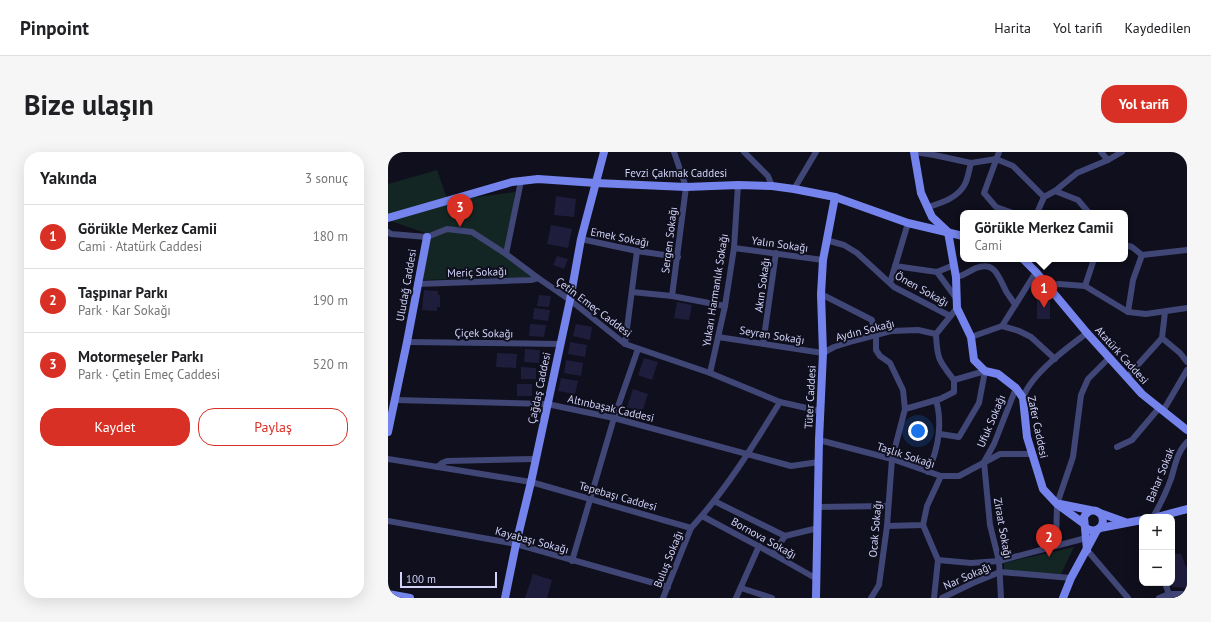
<!DOCTYPE html>
<html lang="tr">
<head>
<meta charset="utf-8">
<style>
	:root { --surface:#fff; --page:#f6f6f6; --text:#202124; --muted:#757577; --line:#e0e0e0; --accent:#d93025 }
	body { margin:0; font-family:"PT Sans",sans-serif; background:var(--page); color:var(--text) }
	.controls { position:absolute; right:12px; bottom:12px; display:grid; overflow:hidden; border-radius:8px; box-shadow:0 4px 16px #0002 }
	.controls button { width:36px; height:36px; display:grid; place-items:center; padding:0; border:0; border-bottom:1px solid var(--line); background:var(--surface); color:var(--text); font:20px sans-serif }
	.scale { position:absolute; left:12px; bottom:10px; width:97px; box-sizing:border-box; padding-left:4px; border:2px solid #d1d3f9; border-top:0; font-size:11px; line-height:14px; white-space:nowrap; color:#d1d3f9; -webkit-text-stroke:3px #0f0f1d; paint-order:stroke }
	.you { position:absolute; left:530px; top:279px; width:14px; height:14px; margin:-10px; border:3px solid #fff; border-radius:50%; background:#1a73e8; box-shadow:0 0 0 6px #1a73e833 }
	.badge { display:grid; place-items:center; width:26px; height:26px; border-radius:50%; background:var(--accent); color:#fff; font-size:13px; font-weight:700 }
	.pin { position:absolute; translate:-50% -33px; filter:drop-shadow(0 1px 2px #0008) }
	.pin::after { content:''; position:absolute; top:21px; width:14px; height:12px; background:inherit; clip-path:polygon(0 0,100% 0,50% 100%) }
	.popup { position:absolute; left:572px; top:58px; width:168px; height:52px; box-sizing:border-box; display:grid; place-content:center; border-radius:8px; background:var(--surface); filter:drop-shadow(0 1px 3px #0005); font-size:13px; white-space:nowrap; color:var(--muted) }
	.popup b { font-size:15px; color:var(--text) }
	.popup::after { content:''; position:absolute; left:50%; top:100%; margin-left:-8px; border:8px solid transparent; border-top-color:var(--surface) }
	.list { margin:0; padding:0; list-style:none }
	h2 { display:flex; justify-content:space-between; align-items:center; height:52px; margin:0; padding:0 16px; font-size:17px }
	h2 small { font-size:13px; font-weight:400; color:var(--muted) }
	.list li { display:grid; grid-template-columns:26px 1fr auto; gap:12px; align-items:center; box-sizing:border-box; height:64px; padding:0 16px; border-top:1px solid var(--line) }
	.list b { display:block; font-size:15px; white-space:nowrap }
	.list p { margin:0; font-size:13px; white-space:nowrap; color:var(--muted) }
	.list em { font-size:13px; font-style:normal; color:var(--muted) }
	.actions { display:flex; gap:8px; padding:12px 16px }
	.actions a { flex:1; padding:9px 0; border:1px solid var(--accent); border-radius:16px; text-align:center; font-size:14px; color:var(--accent) }
	.actions .main { background:var(--accent); color:#fff }
	.map { position:relative; flex:none; width:799px; height:446px; overflow:hidden; border-radius:16px }
	header { display:flex; align-items:center; gap:24px; box-sizing:border-box; height:56px; padding:0 20px; background:var(--surface); border-bottom:1px solid var(--line) }
	header strong { font-size:19px }
	nav { display:flex; gap:22px; margin-inline-start:auto; font-size:14px }
	.intro { display:flex; align-items:center; justify-content:space-between; box-sizing:border-box; height:96px; padding:0 24px }
	h1 { margin:0; font-size:28px }
	.button { padding:10px 18px; border-radius:16px; background:var(--accent); color:#fff; font-size:14px; font-weight:700 }
	main { display:flex; gap:24px; padding:0 24px }
	aside { flex:1; background:var(--surface); border-radius:16px; box-shadow:0 4px 16px #0002 }
	.map>svg:first-child { display:block }
</style>
</head>
<body>
<header>
<strong>Pinpoint</strong>
<nav><a>Harita</a><a>Yol tarifi</a><a>Kaydedilen</a></nav>
</header>
<div class="intro"><h1>Bize ulaşın</h1><a class="button">Yol tarifi</a></div>
<main>
<aside>
<h2>Yakında<small>3 sonuç</small></h2>
<ul class="list">
<li><span class="badge">1</span><div><b>Görükle Merkez Camii</b><p>Cami · Atatürk Caddesi</p></div><em>180 m</em></li>
<li><span class="badge">2</span><div><b>Taşpınar Parkı</b><p>Park · Kar Sokağı</p></div><em>190 m</em></li>
<li><span class="badge">3</span><div><b>Motormeşeler Parkı</b><p>Park · Çetin Emeç Caddesi</p></div><em>520 m</em></li>
</ul>
<div class="actions"><a class="main">Kaydet</a><a>Paylaş</a></div>
</aside>
<div class="map">
<svg width="799" height="446" viewBox="0 0 799 446">
	<rect width="100%" height="100%" fill="#0f0f1d"/>
	<!-- green -->
	<g fill="#132623">
		<polygon points="49,18 60,49 127,40 118,102 145,125 34,128 43,83 0,68 0,32"/>
		<polygon points="686,395 673,422 616,419 616,411"/>
	</g>
	<!-- building -->
	<g fill="#1f1d3c">
		<polygon points="168,44 188,47 186,65 166,63"/>
		<polygon points="163,73 184,77 180,96 159,92"/>
		<polygon points="169,104 180,107 176,117 165,113"/>
		<polygon points="36,138 50,139 50,143 52,143 52,155 49,155 49,159 34,158"/>
		<polygon points="151,143 163,144 161,155 149,154"/>
		<rect x="649" y="145" width="13" height="22"/>
		<polygon points="289,150 304,153 301,168 286,166"/>
		<polygon points="146,156 162,158 160,169 145,167"/>
		<polygon points="142,172 158,173 156,185 141,184"/>
		<polygon points="188,172 204,175 202,188 185,184"/>
		<polygon points="182,190 199,193 197,205 180,202"/>
		<polygon points="137,197 152,198 151,211 136,210"/>
		<polygon points="109,201 129,202 128,216 108,215"/>
		<polygon points="256,206 270,210 264,228 250,223"/>
		<polygon points="178,208 195,211 193,224 176,221"/>
		<polygon points="133,215 148,216 148,227 133,227"/>
		<polygon points="173,226 190,229 187,242 170,239"/>
		<rect x="129" y="232" width="15" height="12"/>
		<polygon points="245,237 260,242 254,260 239,255"/>
		<polygon points="784,401 793,402 798,415 799,415 799,436 785,435 780,431 784,431"/>
		<polygon points="145,422 164,428 159,446 137,446"/>
	</g>
	<g fill="none" stroke-linecap="round" stroke-linejoin="round">
		<!-- street -->
		<g stroke="#404676" stroke-width="6">
			<polyline points="356,0 380,24 384,34"/>
			<polyline points="527,0 546,3 583,11 608,7 625,14 656,45"/>
			<polyline points="611,0 596,41 608,55 625,61"/>
			<polyline points="713,0 720,8"/>
			<polyline points="406,37 428,0"/>
			<polyline points="667,39 690,48 701,61"/>
			<path d="M540 55C553 51 570 46 577 32 580 26 581 18 583 11"/>
			<polyline points="649,61 656,45 667,39 689,21 720,8 734,0"/>
			<polyline points="0,80 3,82 39,85 59,77 84,80 118,102 150,126 182,148 237,192 322,221 392,250 432,259"/>
			<polyline points="193,87 249,99 290,105"/>
			<polyline points="438,88 456,93 469,101 506,135 562,164"/>
			<polyline points="737,93 744,95 754,103 799,98"/>
			<polyline points="346,96 435,108"/>
			<polyline points="118,102 133,29"/>
			<polyline points="507,114 549,120 566,113"/>
			<polyline points="549,120 568,146"/>
			<path d="M568 125C576 124 581 119 588 116 607 109 610 124 617 137 619 142 624 147 627 153"/>
			<polyline points="502,131 520,71"/>
			<polyline points="29,132 143,128 150,126"/>
			<polyline points="661,134 671,132 697,134 740,160 758,162 799,156"/>
			<polyline points="697,134 706,107"/>
			<polyline points="244,140 284,144 337,154"/>
			<polyline points="433,142 484,168 485,177 488,184 488,198 492,204 502,211 515,238 517,257"/>
			<polyline points="284,144 298,35 286,0"/>
			<polyline points="740,160 745,128 754,103"/>
			<polyline points="777,160 774,186 792,201 799,210"/>
			<polyline points="614,174 631,179 643,185 667,207"/>
			<polyline points="330,185 435,201 446,195 465,189 503,179 530,178 548,182"/>
			<polyline points="583,185 614,174 648,120"/>
			<polyline points="19,190 172,192"/>
			<polyline points="237,192 249,99"/>
			<polyline points="375,192 388,101"/>
			<polyline points="322,221 337,154 346,96 350,33"/>
			<polyline points="739,225 774,186"/>
			<path d="M566 228C551 209 549 207 548 182L569 156"/>
			<path d="M635 246C642 223 680 195 699 181"/>
			<polyline points="7,248 159,252 226,266 403,314 431,310"/>
			<polyline points="775,259 799,218"/>
			<polyline points="431,288 504,307 553,324 571,324 612,302 643,302"/>
			<polyline points="729,295 744,288 771,256"/>
			<path d="M0 307 143 330 303 376C338 338 365 294 392 250"/>
			<polyline points="49,315 54,311 59,309 147,307"/>
			<path d="M540 320C550 297 555 272 548 248"/>
			<polyline points="326,349 397,384 430,376"/>
			<polyline points="430,355 500,354"/>
			<polyline points="314,364 385,402 429,427"/>
			<path d="M765 365C772 353 778 341 783 327 787 314 789 300 799 290"/>
			<polyline points="0,369 128,392 280,435"/>
			<polyline points="535,373 550,408 546,446"/>
			<polyline points="499,374 535,373 539,354 553,324"/>
			<polyline points="668,393 669,352 685,305 693,243 700,227 721,206"/>
			<polyline points="699,398 740,446"/>
			<polyline points="385,402 397,384"/>
			<polyline points="550,408 583,411 611,409 698,386"/>
			<polyline points="184,409 226,266 250,197"/>
			<polyline points="777,431 782,445"/>
			<polyline points="353,436 384,446"/>
			<polyline points="275,446 303,376"/>
			<polyline points="348,446 371,394"/>
			<polyline points="483,446 491,433 499,374 504,307 517,257 552,247 566,240 566,228 597,219 591,251 571,285 552,282"/>
			<polyline points="554,446 585,431 612,420 683,426"/>
			<polyline points="613,446 611,409 602,373 596,310 606,292 628,236"/>
			<polyline points="771,446 781,442 799,442"/>
		</g>
		<!-- secondary -->
		<g stroke="#7584ec" stroke-width="8">
			<polyline points="526,0 533,41 544,65 560,80 568,125 569,156 583,185 586,208 597,219 610,222 628,236 635,246 639,285 655,337 669,352 695,371"/>
			<polyline points="0,66 124,30 150,27 208,31 298,35 350,33 384,34 406,37 447,45 520,71 575,84"/>
			<polyline points="635,107 648,120 699,181 754,242 799,278"/>
			<polyline points="0,280 19,190 39,85"/>
			<polyline points="672,352 702,358"/>
			<polyline points="712,361 737,370"/>
			<polyline points="769,365 799,357"/>
			<path d="M697 375C706 383 718 376 714 364 709 356 700 357 696 365L699 398"/>
			<polyline points="712,376 754,368"/>
			<polyline points="0,442 22,446"/>
			<polyline points="117,446 128,392 143,330 182,148 193,87 216,0"/>
			<polyline points="428,446 431,288 435,201 433,142 435,108 447,45"/>
			<polyline points="675,446 683,426 709,378"/>
		</g>
	</g>
	<g text-anchor="middle" stroke-width="4" stroke-linejoin="round" paint-order="stroke">
		<!-- street labels -->
		<g font-size="11" fill="#d1d3f9" stroke="#0f0f1d">
			<text x="288" y="25">Fevzi Çakmak Caddesi</text>
			<text transform="translate(232 85) rotate(11)" y="4">Emek Sokağı</text>
			<text transform="translate(281 88) rotate(-83)" y="4">Sergen Sokağı</text>
			<text transform="translate(392 92) rotate(8)" y="4">Yalın Sokağı</text>
			<text transform="translate(89 120) rotate(-2)" y="4">Meriç Sokağı</text>
			<text transform="translate(18 133) rotate(-80)" y="4">Uludağ Caddesi</text>
			<text transform="translate(374 133) rotate(-82)" y="4">Akın Sokağı</text>
			<text transform="translate(534 137) rotate(29)" y="4">Önen Sokağı</text>
			<text transform="translate(327 138) rotate(-81)" y="4">Yukarı Harmanlık Sokağı</text>
			<text transform="translate(206 155) rotate(37)" y="4">Çetin Emeç Caddesi</text>
			<text transform="translate(477 178) rotate(-14)" y="4">Aydın Sokağı</text>
			<text transform="translate(96 181) rotate(1)" y="4">Çiçek Sokağı</text>
			<text transform="translate(384 183) rotate(9)" y="4">Seyran Sokağı</text>
			<text transform="translate(734 203) rotate(48)" y="4">Atatürk Caddesi</text>
			<text transform="translate(151 236) rotate(-78)" y="4">Çağdaş Caddesi</text>
			<text transform="translate(422 245) rotate(-87)" y="4">Tüter Caddesi</text>
			<text transform="translate(223 256) rotate(13)" y="4">Altınbaşak Caddesi</text>
			<text transform="translate(603 269) rotate(-67)" y="4">Ufuk Sokağı</text>
			<text transform="translate(650 275) rotate(78)" y="4">Zafer Caddesi</text>
			<text transform="translate(518 303) rotate(18)" y="4">Taşlık Sokağı</text>
			<text transform="translate(772 323) rotate(-68)" y="4">Bahar Sokak</text>
			<text transform="translate(230 344) rotate(16)" y="4">Tepebaşı Caddesi</text>
			<text transform="translate(615 376) rotate(80)" y="4">Ziraat Sokağı</text>
			<text transform="translate(487 377) rotate(-85)" y="4">Ocak Sokağı</text>
			<text transform="translate(376 386) rotate(29)" y="4">Bornova Sokağı</text>
			<text transform="translate(144 388) rotate(15)" y="4">Kayabaşı Sokağı</text>
			<text transform="translate(280 407) rotate(-68)" y="4">Buluş Sokağı</text>
			<text transform="translate(579 424) rotate(-24)" y="4">Nar Sokağı</text>
		</g>
	</g>
</svg>
<div class="controls">
<button>+</button>
<button>−</button>
</div>
<div class="scale">100 m</div>
<div class="you"></div>
<div class="pin badge" style="left:656px;top:156px">1</div>
<div class="popup"><b>Görükle Merkez Camii</b>Cami</div>
<div class="pin badge" style="left:661px;top:405px">2</div>
<div class="pin badge" style="left:72px;top:75px">3</div>
</div>
</main>
</body>
</html>
